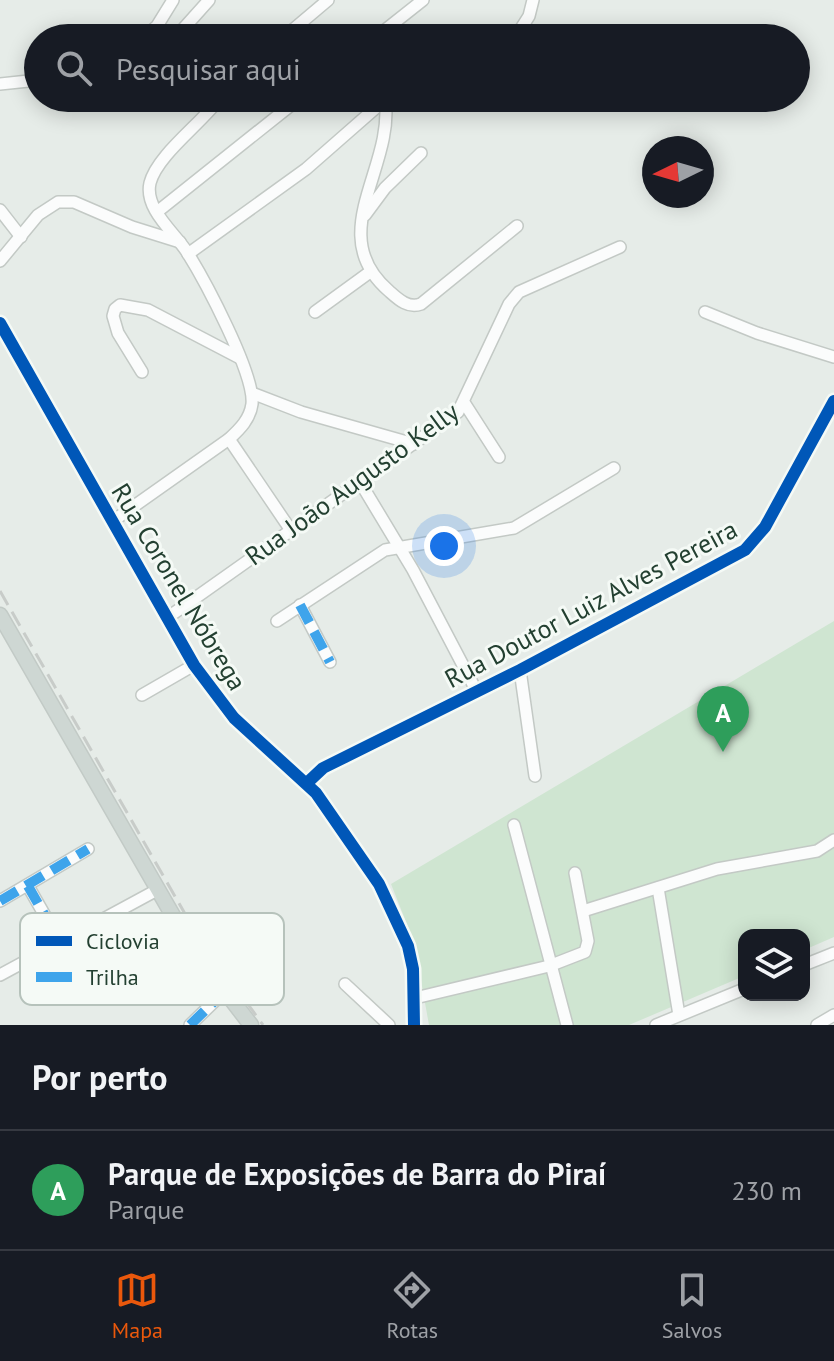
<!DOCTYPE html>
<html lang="pt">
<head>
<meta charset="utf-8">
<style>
	:root { --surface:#171b24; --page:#20242c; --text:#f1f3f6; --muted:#9ea1a6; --line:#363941; --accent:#ea580c }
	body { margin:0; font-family:"PT Sans",sans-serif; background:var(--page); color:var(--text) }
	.controls { position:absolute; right:24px; bottom:24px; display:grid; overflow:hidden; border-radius:16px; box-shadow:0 4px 20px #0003 }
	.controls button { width:72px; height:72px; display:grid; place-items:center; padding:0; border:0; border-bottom:2px solid var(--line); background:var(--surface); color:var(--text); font:40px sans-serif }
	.compass { position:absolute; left:642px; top:136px; width:72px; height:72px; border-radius:50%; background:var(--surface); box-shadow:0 4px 20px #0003; rotate:265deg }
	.you { position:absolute; left:444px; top:546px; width:28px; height:28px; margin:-20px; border:6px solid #fff; border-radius:50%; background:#1a73e8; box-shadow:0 0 0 12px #1a73e833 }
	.badge { display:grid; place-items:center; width:52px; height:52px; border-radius:50%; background:var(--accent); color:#fff; font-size:26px; font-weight:700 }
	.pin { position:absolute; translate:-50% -66px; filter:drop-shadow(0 2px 4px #0008) }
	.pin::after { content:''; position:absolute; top:42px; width:28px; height:24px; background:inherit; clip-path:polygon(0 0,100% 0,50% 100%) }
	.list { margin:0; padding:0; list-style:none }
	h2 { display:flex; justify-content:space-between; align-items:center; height:104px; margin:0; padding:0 32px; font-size:34px }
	h2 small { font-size:26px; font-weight:400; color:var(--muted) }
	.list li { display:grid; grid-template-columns:52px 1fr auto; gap:24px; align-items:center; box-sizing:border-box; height:120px; padding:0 32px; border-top:2px solid var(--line) }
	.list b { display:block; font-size:30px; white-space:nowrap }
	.list p { margin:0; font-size:26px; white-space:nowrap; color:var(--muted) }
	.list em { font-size:26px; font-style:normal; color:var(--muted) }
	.icon { flex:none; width:44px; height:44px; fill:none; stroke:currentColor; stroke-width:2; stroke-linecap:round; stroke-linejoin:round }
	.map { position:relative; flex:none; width:834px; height:1025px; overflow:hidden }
	.search { position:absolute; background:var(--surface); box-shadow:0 4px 20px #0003; left:24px; right:24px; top:24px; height:88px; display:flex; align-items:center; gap:20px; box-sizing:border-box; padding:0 28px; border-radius:44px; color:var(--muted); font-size:30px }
	.sheet { height:224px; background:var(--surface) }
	nav { display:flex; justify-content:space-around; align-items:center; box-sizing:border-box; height:112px; border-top:2px solid var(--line); background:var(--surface); font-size:22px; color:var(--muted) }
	nav a { display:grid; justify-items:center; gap:4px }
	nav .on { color:var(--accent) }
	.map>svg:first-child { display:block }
</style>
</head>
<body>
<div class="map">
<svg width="834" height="1025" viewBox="0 0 834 1025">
	<rect width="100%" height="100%" fill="#e6ece8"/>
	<!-- green -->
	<polygon fill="#cfe5d1" points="834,621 834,937 804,950 804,935 744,935 744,976 629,1025 429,1025 414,942 391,884"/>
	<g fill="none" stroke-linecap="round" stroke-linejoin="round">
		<!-- minor casing -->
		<g stroke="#c3c9c5" stroke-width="14">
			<g id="minor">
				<polyline points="143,38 157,26 173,0"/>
				<polyline points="175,38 209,0"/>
				<polyline points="283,38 328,0"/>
				<polyline points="375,38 423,0"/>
				<polyline points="515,38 529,16 533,0"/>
				<polyline points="0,84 38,80"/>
				<path d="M385 99C395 168 323 234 389 291 398 299 408 309 421 304L517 226"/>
				<polyline points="0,210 21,237"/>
				<polyline points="157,212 300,98"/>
				<polyline points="365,215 385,188 421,153"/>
				<polyline points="188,254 306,169 387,98"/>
				<polyline points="0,261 38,215 58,202 74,202 132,227 180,242"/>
				<polyline points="315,312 370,272"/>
				<polyline points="705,312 757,333 834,357"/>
				<polyline points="0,323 194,665 234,718 316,793 379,884 408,946 413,969 414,1025"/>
				<polyline points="142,372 118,333 113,316 115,309 120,305 148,310 240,358"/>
				<polyline points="252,393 301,412 414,444"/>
				<polyline points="465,404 499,457"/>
				<polyline points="229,439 290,529"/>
				<polyline points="360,482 413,570 477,692"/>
				<path d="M113 521 229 439C240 429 250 419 252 404 255 374 204 279 187 252 175 233 144 209 150 183 157 155 202 123 220 98"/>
				<polyline points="300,605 330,662"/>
				<polyline points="167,618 458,412 509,304 519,292 620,247"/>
				<polyline points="277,621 385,550 514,528 614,468"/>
				<polyline points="520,670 535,776"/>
				<polyline points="142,695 194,665"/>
				<polyline points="307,783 323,768 520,670 745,550 765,527 834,401"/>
				<polyline points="514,825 567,1025"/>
				<polyline points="28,886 60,942"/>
				<polyline points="658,888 679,1015"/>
				<polyline points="0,901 88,849"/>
				<polyline points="583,911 717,869 817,851 834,840"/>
				<polyline points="804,965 834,953"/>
				<polyline points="0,975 157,890"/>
				<polyline points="345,984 389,1025"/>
				<polyline points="415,998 549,966 585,952 588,941 575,873"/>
				<polyline points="190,1025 223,993"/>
				<polyline points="656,1025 744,989"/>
				<polyline points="817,1025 834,1015"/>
			</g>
		</g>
		<!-- major casing -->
		<g stroke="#c2cac6" stroke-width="17">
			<polyline id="major" points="0,615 191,947 251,1025"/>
		</g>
		<!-- minor -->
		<use href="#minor" stroke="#fbfcfc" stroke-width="11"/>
		<!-- major -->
		<use href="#major" stroke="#ced7d3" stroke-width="14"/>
		<!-- rail -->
		<polyline stroke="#c8ccc9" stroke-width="3" stroke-dasharray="16 8" stroke-linecap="butt" points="0,591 196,933 263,1025"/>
		<!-- quiet -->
		<g stroke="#3ea4eb" stroke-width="10" stroke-dasharray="20 10" stroke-linecap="butt">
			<polyline points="300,605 330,662"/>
			<polyline points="28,886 60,942"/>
			<polyline points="0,901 88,849"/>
			<polyline points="190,1025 223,993"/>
		</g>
		<!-- cycleway casing -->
		<g stroke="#f5faf6" stroke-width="17">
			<g id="cycleway">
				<polyline points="0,323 194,665 234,718 316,793 379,884 408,946 413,969 414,1025"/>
				<polyline points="307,783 323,768 520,670 745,550 765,527 834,401"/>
			</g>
		</g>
		<!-- cycleway -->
		<use href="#cycleway" stroke="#0057b8" stroke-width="12"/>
	</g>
	<g text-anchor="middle" stroke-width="6" stroke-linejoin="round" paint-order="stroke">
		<!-- street labels -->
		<g font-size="26" fill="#234031" stroke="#f5faf6">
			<text transform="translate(352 484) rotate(-36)" y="9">Rua João Augusto Kelly</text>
			<text transform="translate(179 587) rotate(59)" y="9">Rua Coronel Nóbrega</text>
			<text transform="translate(591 604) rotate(-28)" y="9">Rua Doutor Luiz Alves Pereira</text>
		</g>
	</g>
	<!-- legend -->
	<rect x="20" y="913" width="264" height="92" rx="12" fill="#f5faf6" stroke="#b6c2bb" stroke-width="2"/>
	<rect x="36" y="936" width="36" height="10" fill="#0057b8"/>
	<rect x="36" y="972" width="36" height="10" fill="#3ea4eb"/>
	<g font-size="22" fill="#234031">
		<text x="86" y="949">Ciclovia</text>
		<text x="86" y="985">Trilha</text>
	</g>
</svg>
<div class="controls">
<button><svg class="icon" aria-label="layers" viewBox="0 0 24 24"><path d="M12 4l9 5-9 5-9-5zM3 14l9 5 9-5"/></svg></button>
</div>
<svg class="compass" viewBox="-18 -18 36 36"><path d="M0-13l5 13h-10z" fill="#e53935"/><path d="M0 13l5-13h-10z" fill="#9ea1a6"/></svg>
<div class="you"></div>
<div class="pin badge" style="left:723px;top:752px;background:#2e9e5b">A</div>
<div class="search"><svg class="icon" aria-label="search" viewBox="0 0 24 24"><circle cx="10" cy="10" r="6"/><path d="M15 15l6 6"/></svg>Pesquisar aqui</div>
</div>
<section class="sheet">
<h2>Por perto<small></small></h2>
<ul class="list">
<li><span class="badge" style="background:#2e9e5b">A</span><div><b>Parque de Exposições de Barra do Piraí</b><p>Parque</p></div><em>230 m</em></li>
</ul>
</section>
<nav>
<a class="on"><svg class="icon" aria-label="map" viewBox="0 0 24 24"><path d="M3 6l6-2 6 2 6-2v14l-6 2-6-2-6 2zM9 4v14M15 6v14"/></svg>Mapa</a>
<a><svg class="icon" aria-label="directions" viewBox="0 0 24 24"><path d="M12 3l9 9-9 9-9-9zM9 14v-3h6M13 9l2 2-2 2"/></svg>Rotas</a>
<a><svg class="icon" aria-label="saved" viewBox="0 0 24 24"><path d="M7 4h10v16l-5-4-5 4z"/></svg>Salvos</a>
</nav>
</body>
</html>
